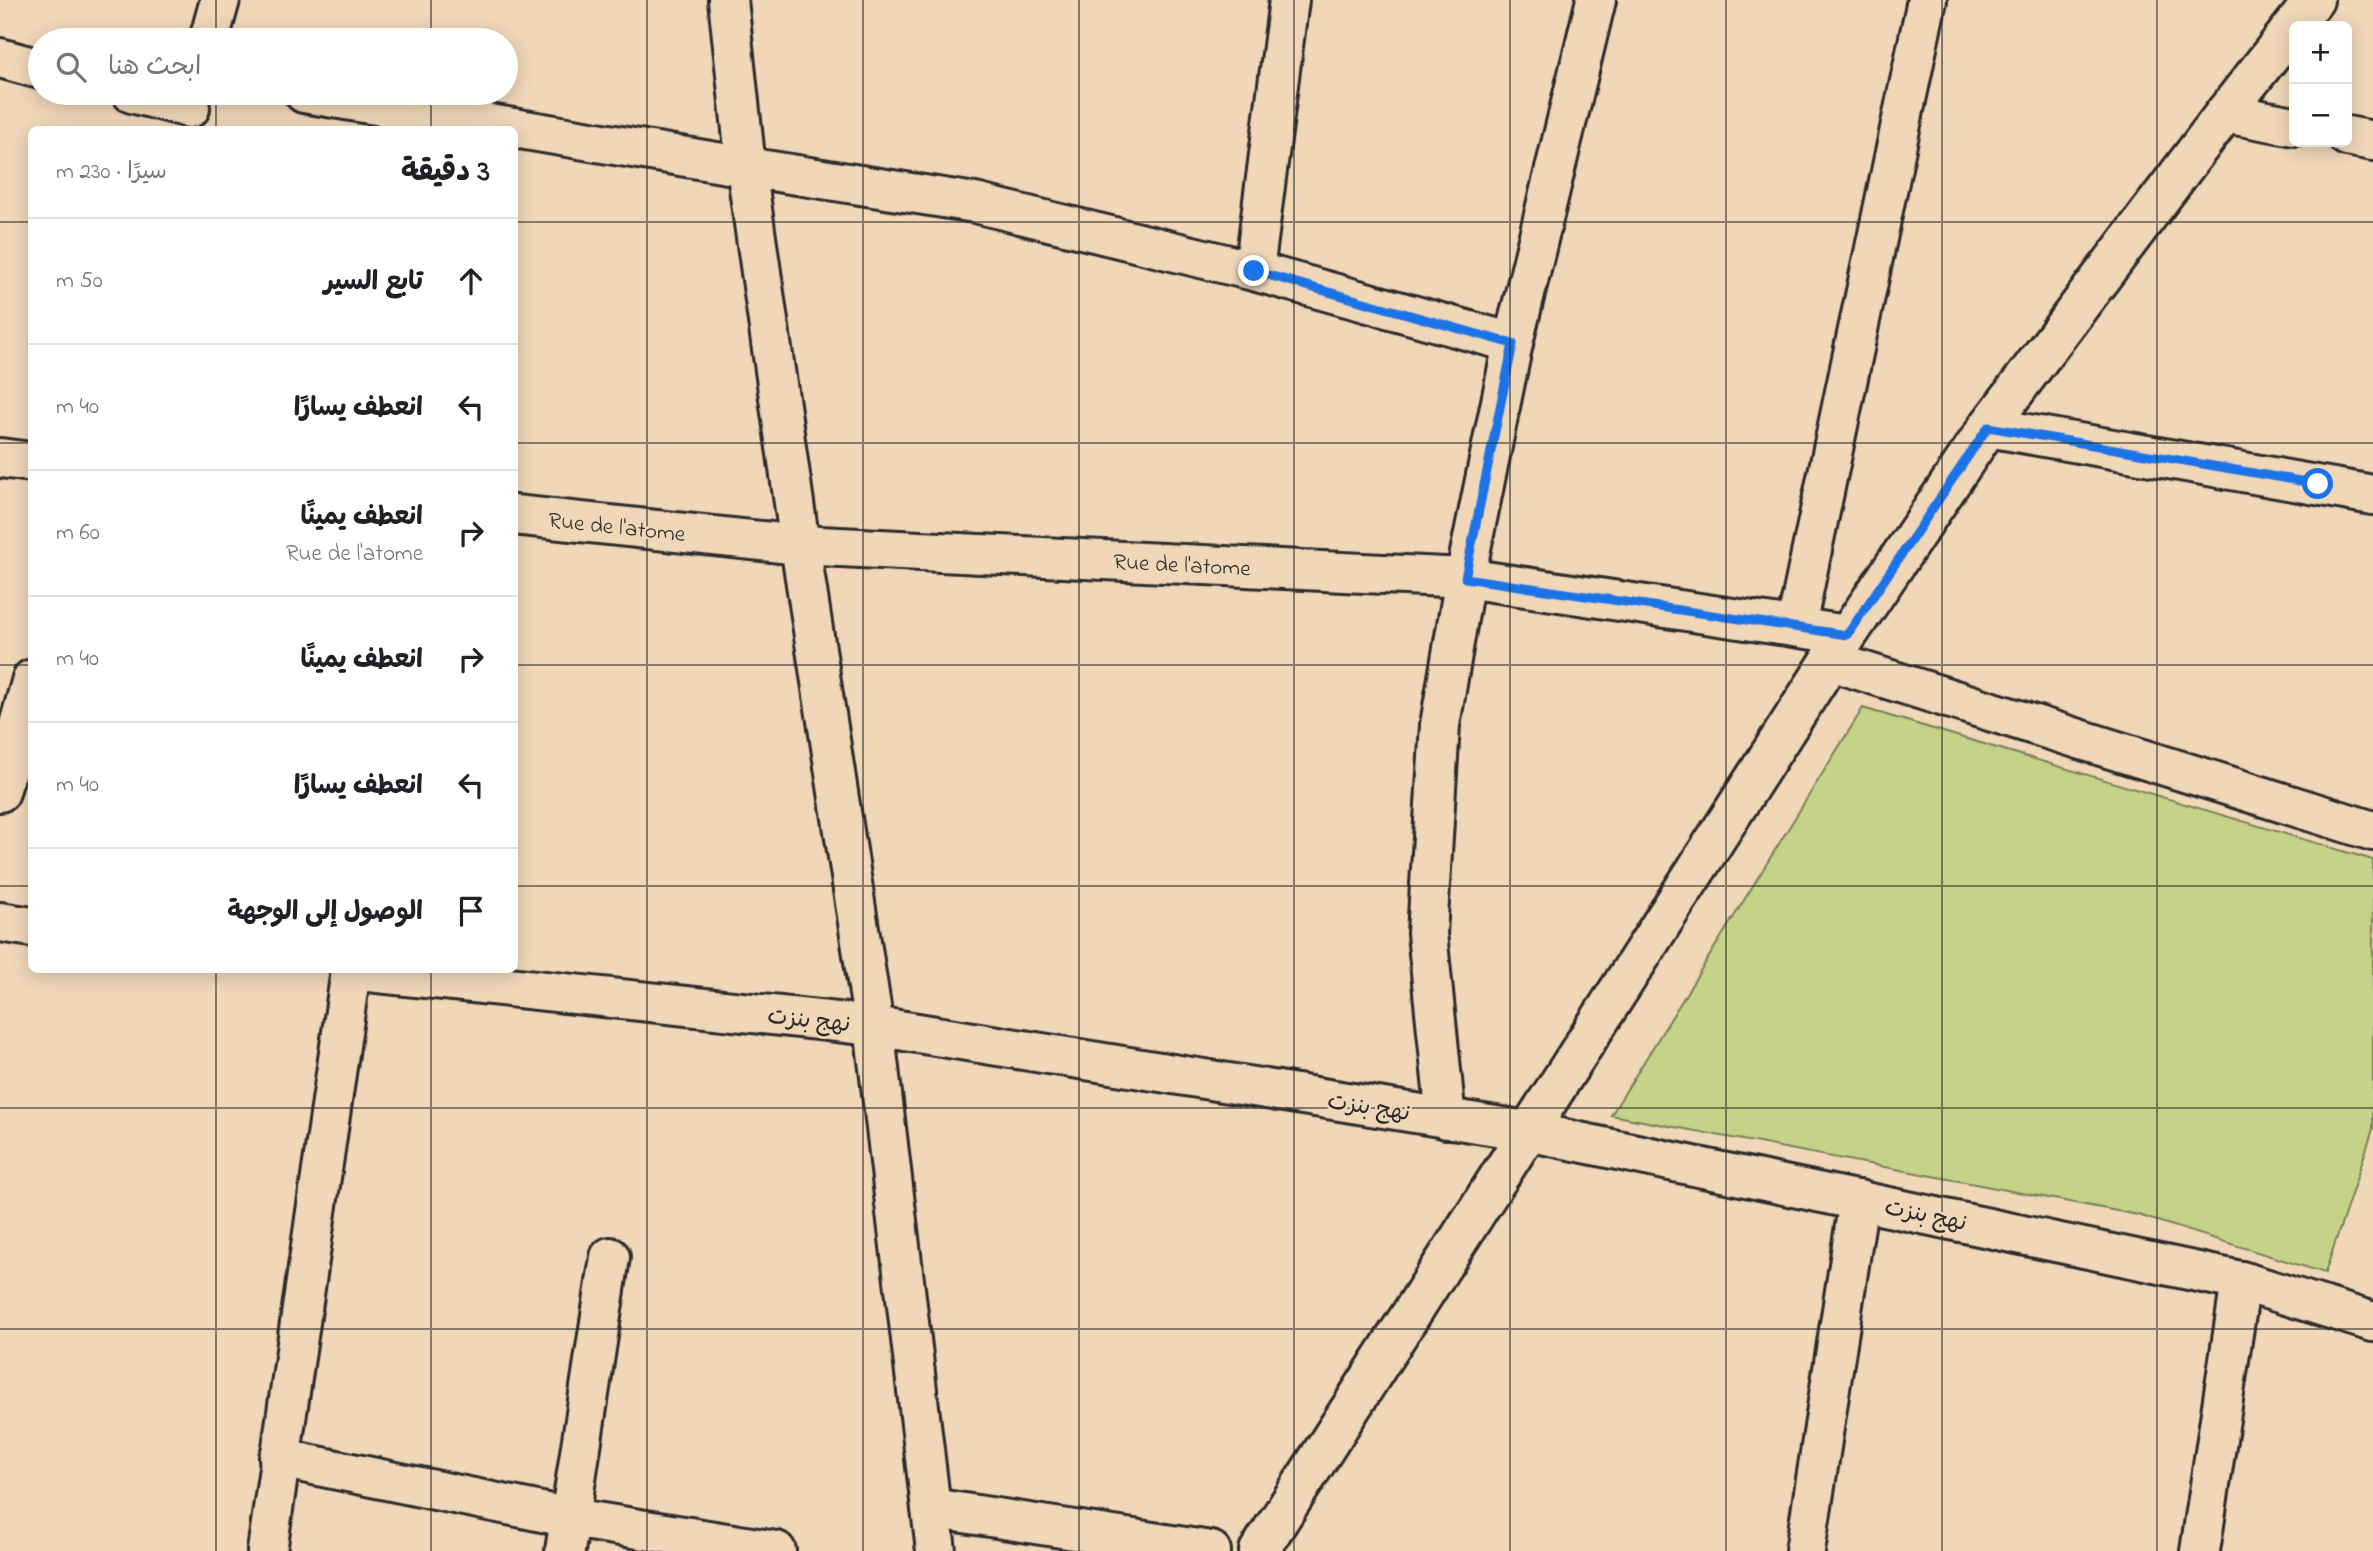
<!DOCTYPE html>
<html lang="ar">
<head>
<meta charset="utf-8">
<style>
	:root { --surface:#fff; --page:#f6f6f6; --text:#202124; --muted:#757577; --line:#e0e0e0 }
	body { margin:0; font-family:"Indie Flower","Playpen Sans Arabic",sans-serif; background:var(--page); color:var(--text); direction:rtl }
	.controls { position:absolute; right:21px; top:21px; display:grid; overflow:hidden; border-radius:10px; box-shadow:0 4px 18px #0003 }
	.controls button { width:63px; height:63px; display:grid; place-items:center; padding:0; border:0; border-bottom:2px solid var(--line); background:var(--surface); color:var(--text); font:35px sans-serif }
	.stop { position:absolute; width:21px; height:21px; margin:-16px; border:5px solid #1a73e8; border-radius:50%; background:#fff }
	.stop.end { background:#1a73e8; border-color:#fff; box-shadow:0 2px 7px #0008 }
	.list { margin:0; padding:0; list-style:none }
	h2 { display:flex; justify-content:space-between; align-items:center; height:91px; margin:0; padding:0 28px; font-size:30px }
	h2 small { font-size:23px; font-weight:400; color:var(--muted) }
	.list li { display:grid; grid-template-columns:46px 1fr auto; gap:21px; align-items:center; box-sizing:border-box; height:126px; padding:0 28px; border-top:2px solid var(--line) }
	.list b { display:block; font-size:26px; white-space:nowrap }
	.list p { margin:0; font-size:23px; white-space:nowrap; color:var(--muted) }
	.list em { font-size:23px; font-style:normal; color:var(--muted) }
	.icon { flex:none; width:38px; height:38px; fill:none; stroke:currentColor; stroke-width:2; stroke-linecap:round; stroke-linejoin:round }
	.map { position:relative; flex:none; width:2373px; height:1551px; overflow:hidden; direction:ltr }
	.search { position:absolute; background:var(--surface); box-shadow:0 4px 18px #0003; left:28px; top:28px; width:490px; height:77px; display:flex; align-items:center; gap:18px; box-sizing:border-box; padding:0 24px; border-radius:38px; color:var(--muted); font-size:26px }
	.panel { position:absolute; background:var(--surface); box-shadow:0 4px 18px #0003; left:28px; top:126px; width:490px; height:847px; border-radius:10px; direction:rtl }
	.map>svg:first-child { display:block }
</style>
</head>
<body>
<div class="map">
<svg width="2373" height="1551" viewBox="0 0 2373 1551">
	<rect width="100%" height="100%" fill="#f0d7b8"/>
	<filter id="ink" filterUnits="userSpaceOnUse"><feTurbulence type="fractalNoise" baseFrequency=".0143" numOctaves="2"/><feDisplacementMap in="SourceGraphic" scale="14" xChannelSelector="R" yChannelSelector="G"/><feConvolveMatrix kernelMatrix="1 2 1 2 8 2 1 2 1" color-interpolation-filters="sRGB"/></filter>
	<g filter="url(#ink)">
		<!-- green -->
		<polygon fill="#c4d388" stroke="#787f5a" stroke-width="2" points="1863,708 2373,860 2373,1129 2325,1273 2138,1215 1611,1115"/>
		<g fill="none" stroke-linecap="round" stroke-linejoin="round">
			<!-- minor casing -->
			<g stroke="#2b2b2b" stroke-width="44">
				<g id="minor">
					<polyline points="728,0 746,167 800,545 874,1026 936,1551"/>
					<polyline points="209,40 220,0"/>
					<polyline points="0,58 40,69"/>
					<polyline points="132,93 190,108"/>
					<polyline points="304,93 746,167 975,203 1254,271 1513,343"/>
					<polyline points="2225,113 2294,126"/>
					<polyline points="2347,136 2373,141"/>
					<polyline points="1254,271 1289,0"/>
					<polyline points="1988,427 2373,495"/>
					<polyline points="0,458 32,462"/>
					<polyline points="514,515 800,545 1465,578 1847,635"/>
					<polyline points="1796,626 1927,0"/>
					<polyline points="1830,661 2373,831"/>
					<polyline points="0,792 32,679"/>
					<polyline points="0,922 32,927"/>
					<polyline points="350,970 874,1026 1527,1131 2241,1281 2373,1322"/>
					<polyline points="1446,1119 1427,933 1440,725 1465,578 1513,343 1596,0"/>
					<polyline points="279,1458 571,1518 776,1551"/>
					<polyline points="931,1508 1211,1551"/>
					<polyline points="267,1551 351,970"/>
					<polyline points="565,1551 610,1257"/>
					<polyline points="1259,1551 1830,661 1988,427 2225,113 2314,0"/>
					<polyline points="1805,1551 1859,1200"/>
					<polyline points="2200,1551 2241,1281"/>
				</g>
			</g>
			<!-- minor -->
			<use href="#minor" stroke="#f0d7b8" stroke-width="38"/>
		</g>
	</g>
	<g fill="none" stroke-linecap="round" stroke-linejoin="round" filter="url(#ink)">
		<!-- route -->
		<polyline stroke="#1a73e8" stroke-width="9" points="1254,271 1513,344 1465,578 1847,635 1988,427 2318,484"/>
	</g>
	<!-- grid -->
	<path fill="none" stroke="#2b2b2b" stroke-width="2" stroke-opacity="0.55" d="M216 0V40M431 0V40M647 0V1551M863 0V1551M1079 0V1551M1294 0V1551M1510 0V1551M1726 0V1551M1942 0V1551M2157 0V1551M216 93V130M431 93V130M0 222H32M514 222H2373M0 443H32M514 443H2373M0 665H32M514 665H2373M0 886H32M514 886H2373M216 970V1551M431 970V1551M0 1108H2373M0 1329H2373"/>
	<g text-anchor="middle" stroke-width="5" stroke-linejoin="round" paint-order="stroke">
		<!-- street labels -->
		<g font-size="23" fill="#2b2b2b" stroke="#f0d7b8">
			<text transform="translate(617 526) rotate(6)" y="8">Rue de l'atome</text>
			<text transform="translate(1182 564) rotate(3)" y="8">Rue de l'atome</text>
			<text transform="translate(809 1019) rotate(6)" y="8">نهج بنزت</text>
			<text transform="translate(1369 1106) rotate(9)" y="8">نهج بنزت</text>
			<text transform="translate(1926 1214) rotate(12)" y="8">نهج بنزت</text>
		</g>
	</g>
</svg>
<div class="controls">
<button>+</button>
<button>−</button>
</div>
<div class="stop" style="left:2318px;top:484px"></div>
<div class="stop end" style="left:1254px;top:271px"></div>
<div class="search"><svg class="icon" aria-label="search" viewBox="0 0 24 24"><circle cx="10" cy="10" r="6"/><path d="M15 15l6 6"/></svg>ابحث هنا</div>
<section class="panel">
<h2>3 دقيقة<small>سيرًا · 230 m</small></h2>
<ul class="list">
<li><svg class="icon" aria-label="ahead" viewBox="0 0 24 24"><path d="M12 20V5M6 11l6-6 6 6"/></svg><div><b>تابع السير</b></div><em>50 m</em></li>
<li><svg class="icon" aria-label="left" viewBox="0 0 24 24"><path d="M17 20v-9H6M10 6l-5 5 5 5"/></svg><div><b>انعطف يسارًا</b></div><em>40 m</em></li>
<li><svg class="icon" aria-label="right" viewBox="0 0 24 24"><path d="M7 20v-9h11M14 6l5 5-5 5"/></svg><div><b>انعطف يمينًا</b><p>Rue de l'atome</p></div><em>60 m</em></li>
<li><svg class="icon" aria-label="right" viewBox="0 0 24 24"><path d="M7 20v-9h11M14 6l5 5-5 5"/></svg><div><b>انعطف يمينًا</b></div><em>40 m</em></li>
<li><svg class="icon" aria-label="left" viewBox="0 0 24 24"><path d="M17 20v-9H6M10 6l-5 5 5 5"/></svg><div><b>انعطف يسارًا</b></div><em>40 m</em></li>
<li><svg class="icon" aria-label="arrive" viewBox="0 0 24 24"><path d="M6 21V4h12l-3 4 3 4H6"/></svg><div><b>الوصول إلى الوجهة</b></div></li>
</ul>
</section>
</div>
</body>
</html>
